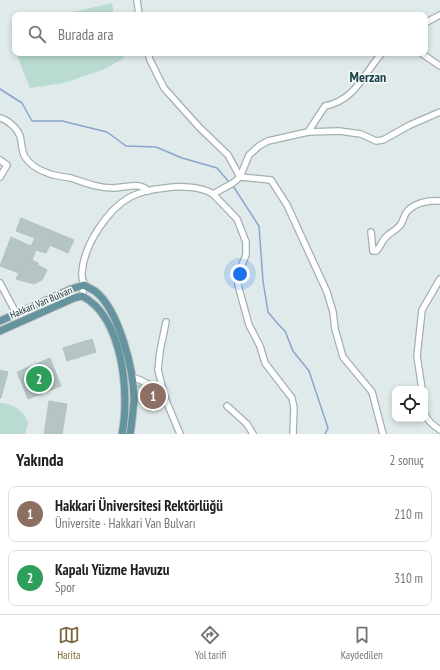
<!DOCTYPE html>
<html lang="tr">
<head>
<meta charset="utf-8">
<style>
	:root { --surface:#fff; --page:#f6f6f6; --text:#202124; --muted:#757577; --line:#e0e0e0; --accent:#7c683d }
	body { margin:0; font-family:"PT Sans Narrow",sans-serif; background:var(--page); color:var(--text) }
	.controls { position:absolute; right:12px; bottom:12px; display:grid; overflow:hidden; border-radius:8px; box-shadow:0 2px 6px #0003 }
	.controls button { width:36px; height:36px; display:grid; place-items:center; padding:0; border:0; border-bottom:1px solid var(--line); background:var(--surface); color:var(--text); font:20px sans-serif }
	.you { position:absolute; left:240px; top:274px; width:14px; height:14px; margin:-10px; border:3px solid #fff; border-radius:50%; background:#1a73e8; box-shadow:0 0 0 6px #1a73e833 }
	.badge { display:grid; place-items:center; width:26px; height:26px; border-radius:50%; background:var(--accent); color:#fff; font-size:13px; font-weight:700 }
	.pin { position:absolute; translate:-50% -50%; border:2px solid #fff; box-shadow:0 1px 4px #0006 }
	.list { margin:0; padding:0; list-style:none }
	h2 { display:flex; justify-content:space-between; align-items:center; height:52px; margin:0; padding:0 16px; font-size:17px }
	h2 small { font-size:13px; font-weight:400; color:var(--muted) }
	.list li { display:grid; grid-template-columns:26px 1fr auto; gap:12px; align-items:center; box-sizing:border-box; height:56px; margin:0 8px 8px; padding:0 8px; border:1px solid var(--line); border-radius:8px }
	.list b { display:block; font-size:15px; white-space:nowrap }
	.list p { margin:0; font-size:13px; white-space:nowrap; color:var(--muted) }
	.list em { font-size:13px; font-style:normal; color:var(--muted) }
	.icon { flex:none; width:22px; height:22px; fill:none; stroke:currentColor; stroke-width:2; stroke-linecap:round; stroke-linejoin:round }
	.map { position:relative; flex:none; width:440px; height:434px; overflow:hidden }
	.search { position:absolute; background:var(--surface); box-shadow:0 2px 6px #0003; left:12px; right:12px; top:12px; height:44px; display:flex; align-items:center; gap:10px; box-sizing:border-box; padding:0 14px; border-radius:8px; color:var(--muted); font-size:15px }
	.sheet { height:180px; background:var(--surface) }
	nav { display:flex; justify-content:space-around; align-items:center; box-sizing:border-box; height:56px; border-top:1px solid var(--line); background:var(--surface); font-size:11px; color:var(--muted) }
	nav a { display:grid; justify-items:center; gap:2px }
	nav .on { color:var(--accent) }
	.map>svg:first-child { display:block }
</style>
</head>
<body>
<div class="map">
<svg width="440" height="434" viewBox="0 0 440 434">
	<rect width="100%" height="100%" fill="#e0eaea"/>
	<!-- green -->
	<g fill="#b9dbd1">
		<polygon points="112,3 114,15 61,15"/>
		<polygon points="16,53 123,53 124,58 105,69 64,83 30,88"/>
		<path d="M0 403C12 404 24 410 28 423L25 434H0Z"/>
	</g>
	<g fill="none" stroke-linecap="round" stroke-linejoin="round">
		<!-- stream -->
		<polyline stroke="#89a5ce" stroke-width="1.5" points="0,89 22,103 32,121 62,121 107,132 126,146 156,147 182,158 217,168 235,189 259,226 263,281 268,312 278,324 285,331 293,351 309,371 328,428 325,434"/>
	</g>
	<!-- building -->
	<g fill="#b5c5c4" stroke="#b2c3c3">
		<polygon points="21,218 74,240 68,253 50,245 46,253 36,250 32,260 38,263 38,265 47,270 42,280 34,284 16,279 19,273 0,266 11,237 31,246 35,238 16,231"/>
		<polygon points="92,339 96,352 67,361 63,348"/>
		<polygon points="50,358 61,386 28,399 17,372"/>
		<polygon points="0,370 8,372 1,398 0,398"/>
		<polygon points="139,384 150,390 157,396 159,400 155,408 149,411 139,403 139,393 141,389 138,387"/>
		<polygon points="49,401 67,404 62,434 44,434"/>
	</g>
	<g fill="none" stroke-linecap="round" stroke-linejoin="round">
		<!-- minor casing -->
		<g stroke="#a3b0b2" stroke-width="8">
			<g id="minor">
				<polyline points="137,0 139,15"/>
				<polyline points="425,23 440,15"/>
				<polyline points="148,53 150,60 164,88 199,127 228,155 240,177 271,180 287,205 327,292 333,312 335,329 343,357 372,392 383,434"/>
				<polyline points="421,53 440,66"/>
				<path d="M0 118C8 120 17 128 20 136 22 143 21 150 25 157 30 165 41 171 50 174 57 176 64 177 71 178 86 183 98 188 113 188 125 188 140 181 148 191"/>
				<path d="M308 132 325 106C356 100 364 73 382 53"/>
				<polyline points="0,160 7,165 0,177"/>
				<polyline points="213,194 233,183 240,177 249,155 259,146 268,141 308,132 339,131 361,134 376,141 383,140 410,125 440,112"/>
				<path d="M371 232 373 251H376C381 247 382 240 387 236 391 232 397 230 401 224 403 221 404 216 406 213 413 203 428 200 440 201"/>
				<polyline points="0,283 16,313"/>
				<path d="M82 296C83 292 84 287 84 284 83 280 81 276 82 272 84 245 107 210 130 197 140 192 154 189 165 188 179 186 201 186 213 194L237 219 246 242V255L238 274V285L249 325 260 346 265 363 292 398 294 408 293 434"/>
				<polyline points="166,322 160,351 158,370 165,398 180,434"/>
				<path d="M132 377C145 381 154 386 163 396"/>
				<polyline points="422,389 417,356 422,310 440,279"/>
				<polyline points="227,406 247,424 253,434"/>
				<path d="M425 414C427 421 434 426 440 430"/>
			</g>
		</g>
		<!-- major casing -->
		<g stroke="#c1c6c8" stroke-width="9">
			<g id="major">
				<path d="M0 321 71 289 84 285C87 287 91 289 95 291 119 310 134 370 134 400 133 411 132 423 130 434"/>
				<path d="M0 331 74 298 82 296C123 317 130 394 122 434"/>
			</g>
		</g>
		<!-- minor -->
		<use href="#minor" stroke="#fff" stroke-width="5.5"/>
		<!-- major -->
		<use href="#major" stroke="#66949e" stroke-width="7"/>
	</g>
	<g text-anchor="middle" stroke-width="3.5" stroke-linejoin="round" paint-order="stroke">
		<!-- street labels -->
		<g font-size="10" fill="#21353a" stroke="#f0f7f6">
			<text transform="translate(41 302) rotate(-23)" y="4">Hakkari Van Bulvarı</text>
		</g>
		<!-- district labels -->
		<g font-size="14" font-weight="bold" fill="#1e424b" stroke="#f0f7f6">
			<text x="368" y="82">Merzan</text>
		</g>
	</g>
</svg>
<div class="controls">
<button><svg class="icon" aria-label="locate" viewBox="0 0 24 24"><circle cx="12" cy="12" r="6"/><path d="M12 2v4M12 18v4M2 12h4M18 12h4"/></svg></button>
</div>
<div class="you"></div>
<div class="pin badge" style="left:153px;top:396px;background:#8d6e63">1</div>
<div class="pin badge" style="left:39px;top:379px;background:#2e9e5b">2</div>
<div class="search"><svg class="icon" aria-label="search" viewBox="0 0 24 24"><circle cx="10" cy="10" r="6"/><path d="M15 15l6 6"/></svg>Burada ara</div>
</div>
<section class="sheet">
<h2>Yakında<small>2 sonuç</small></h2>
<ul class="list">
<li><span class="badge" style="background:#8d6e63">1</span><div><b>Hakkari Üniversitesi Rektörlüğü</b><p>Üniversite · Hakkari Van Bulvarı</p></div><em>210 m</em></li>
<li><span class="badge" style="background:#2e9e5b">2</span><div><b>Kapalı Yüzme Havuzu</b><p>Spor</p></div><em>310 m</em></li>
</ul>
</section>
<nav>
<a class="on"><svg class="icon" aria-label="map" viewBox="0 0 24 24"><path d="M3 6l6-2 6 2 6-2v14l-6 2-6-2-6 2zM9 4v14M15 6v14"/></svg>Harita</a>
<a><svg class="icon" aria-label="directions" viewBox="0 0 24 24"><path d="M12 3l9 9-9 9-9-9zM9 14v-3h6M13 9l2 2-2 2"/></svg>Yol tarifi</a>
<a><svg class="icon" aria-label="saved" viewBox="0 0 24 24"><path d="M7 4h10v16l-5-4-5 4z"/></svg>Kaydedilen</a>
</nav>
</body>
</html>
